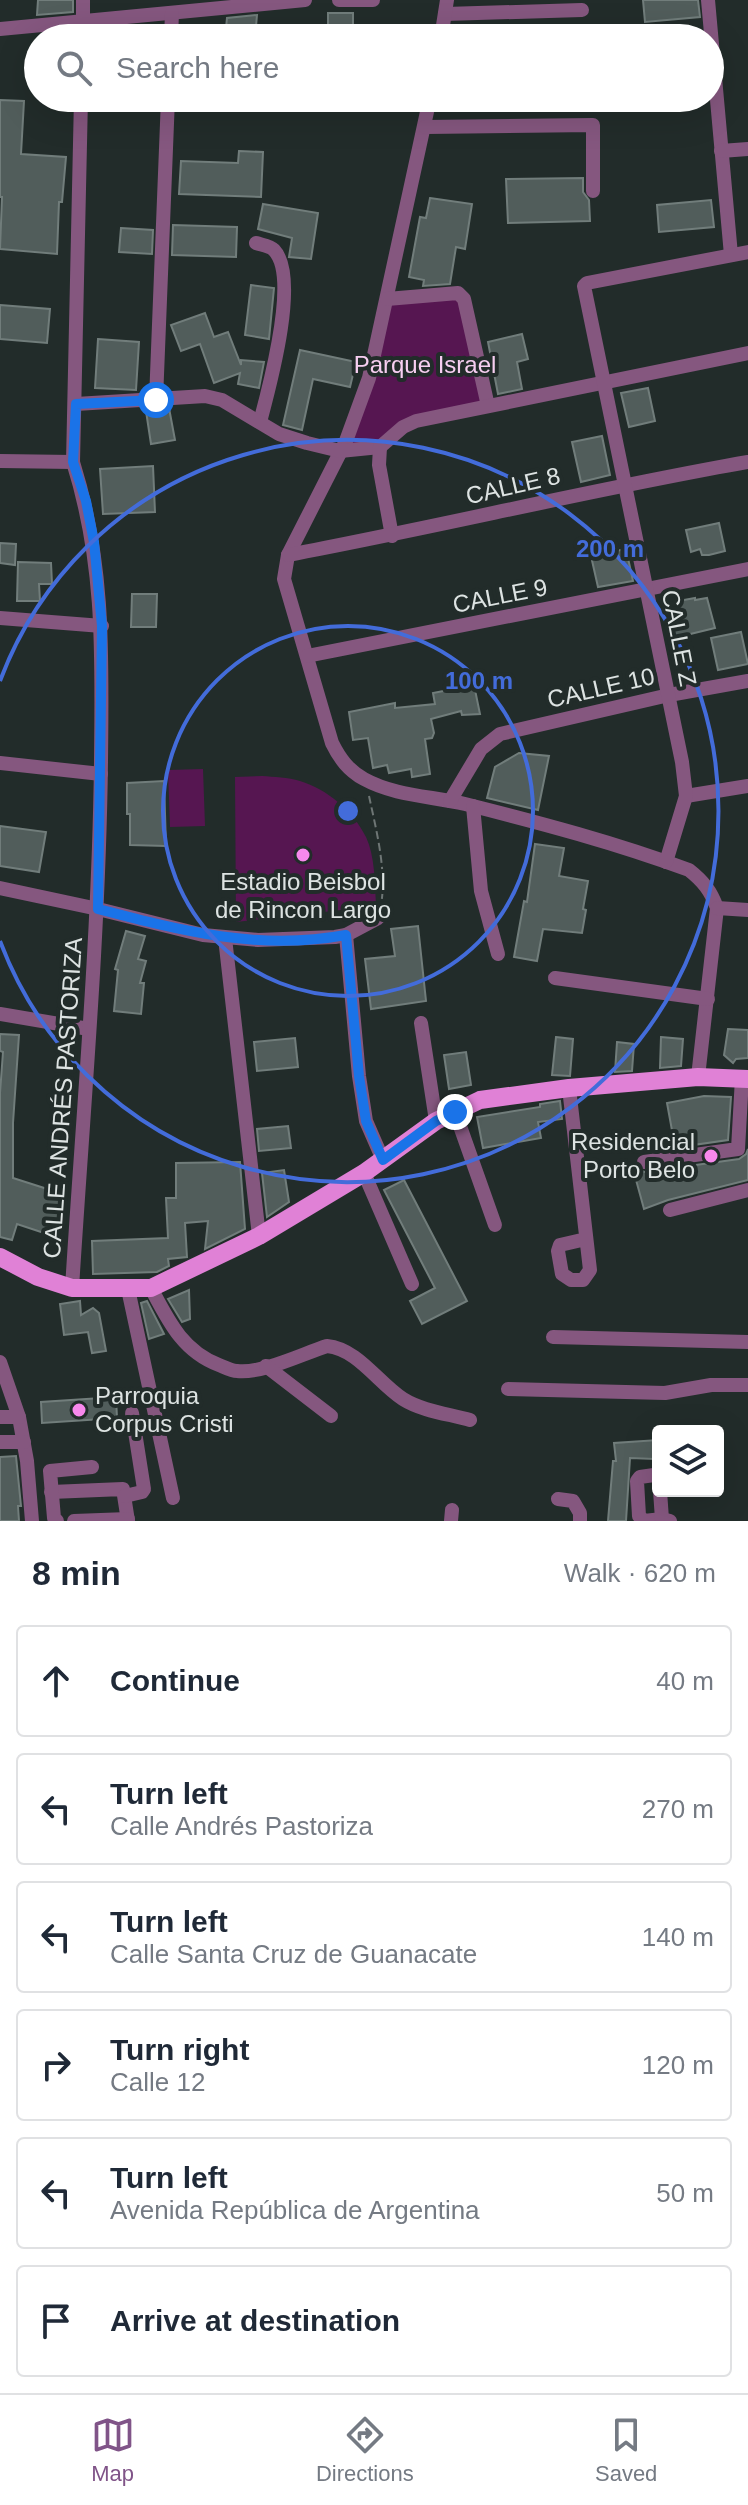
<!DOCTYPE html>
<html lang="en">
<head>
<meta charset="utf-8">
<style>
	:root { --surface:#fff; --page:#f6f6f7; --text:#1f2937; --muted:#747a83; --line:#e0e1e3; --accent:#805488 }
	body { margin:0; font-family:Arial,sans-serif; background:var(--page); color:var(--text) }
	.controls { position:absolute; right:24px; bottom:24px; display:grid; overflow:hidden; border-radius:8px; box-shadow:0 8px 32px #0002 }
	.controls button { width:72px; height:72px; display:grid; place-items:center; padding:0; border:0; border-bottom:2px solid var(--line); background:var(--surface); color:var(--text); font:40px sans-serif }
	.stop { position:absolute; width:24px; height:24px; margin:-18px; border:6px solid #1a73e8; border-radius:50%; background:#fff }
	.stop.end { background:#1a73e8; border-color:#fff; box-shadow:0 2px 8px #0008 }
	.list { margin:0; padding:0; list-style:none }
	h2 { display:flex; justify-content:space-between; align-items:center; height:104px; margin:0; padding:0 32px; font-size:34px }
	h2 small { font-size:26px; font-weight:400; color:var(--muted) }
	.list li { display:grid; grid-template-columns:52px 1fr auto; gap:24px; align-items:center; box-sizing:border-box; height:112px; margin:0 16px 16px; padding:0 16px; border:2px solid var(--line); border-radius:8px }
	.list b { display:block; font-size:30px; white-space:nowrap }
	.list p { margin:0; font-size:26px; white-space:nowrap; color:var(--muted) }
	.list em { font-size:26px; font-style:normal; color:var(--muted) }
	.icon { flex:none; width:44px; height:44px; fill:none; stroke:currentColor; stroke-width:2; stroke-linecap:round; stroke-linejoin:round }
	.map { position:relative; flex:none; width:748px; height:1521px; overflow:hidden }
	.search { position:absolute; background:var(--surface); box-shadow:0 8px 32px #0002; left:24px; right:24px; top:24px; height:88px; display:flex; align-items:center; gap:20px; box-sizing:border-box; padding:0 28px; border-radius:44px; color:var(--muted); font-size:30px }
	.sheet { height:872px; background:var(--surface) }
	nav { display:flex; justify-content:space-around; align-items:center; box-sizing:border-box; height:112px; border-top:2px solid var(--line); background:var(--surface); font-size:22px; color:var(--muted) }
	nav a { display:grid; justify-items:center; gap:4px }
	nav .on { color:var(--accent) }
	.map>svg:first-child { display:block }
</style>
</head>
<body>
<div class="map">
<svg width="748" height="1521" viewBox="0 0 748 1521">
	<rect width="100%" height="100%" fill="#222c2a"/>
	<!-- green -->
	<g fill="#561651">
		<polygon points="458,293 488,406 416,421 380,447 340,451 387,299"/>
		<polygon points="203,769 205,826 170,827 168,770"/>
		<path d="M262 776C274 777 288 777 300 781 327 789 353 811 366 837 375 856 375 884 376 906L236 922 235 777Z"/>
	</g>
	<!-- building -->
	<g fill="#515d5b" stroke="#717d7b" stroke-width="2">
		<polygon points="38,0 73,0 73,12 37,15"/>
		<polygon points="643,0 698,0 700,17 645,22"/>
		<rect x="328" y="13" width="25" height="25"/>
		<polygon points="257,15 255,38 225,38 227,18"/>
		<polygon points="0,100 24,101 21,154 66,157 62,202 59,202 57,254 0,249 2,197 0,197"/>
		<polygon points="239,151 263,152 261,197 179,194 181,161 238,163"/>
		<polygon points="583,178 583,192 589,200 590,221 508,223 506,179"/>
		<polygon points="430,198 472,204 465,249 456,247 450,284 423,286 424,280 409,277 420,217 426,218"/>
		<polygon points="711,200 714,227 659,232 657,205"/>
		<polygon points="263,204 318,213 311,259 289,257 292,238 258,229"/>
		<polygon points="173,225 237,227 236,257 172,255"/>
		<polygon points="121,228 153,230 152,254 119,252"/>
		<polygon points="251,285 274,288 269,339 245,335"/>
		<polygon points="0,305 50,309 47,343 0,339"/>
		<polygon points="205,313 214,337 228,332 241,365 241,360 264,362 259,388 238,384 240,373 214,383 200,344 181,351 171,325"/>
		<polygon points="522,334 528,359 517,362 522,389 498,394 488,342"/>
		<polygon points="98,339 139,342 136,390 95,388"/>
		<polygon points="300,350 356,362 350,387 313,379 302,430 283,425"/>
		<polygon points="648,388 655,421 629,427 621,393"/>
		<polygon points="169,408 175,440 151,444 146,411"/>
		<polygon points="602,436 610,475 581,482 572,442"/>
		<polygon points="153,466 155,512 103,514 100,469"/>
		<polygon points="719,523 725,551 709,555 702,555 700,549 691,552 686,530"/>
		<polygon points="0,543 16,544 15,565 0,563"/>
		<polygon points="626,549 633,581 598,587 591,556"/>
		<polygon points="18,562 51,563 52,584 39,584 40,601 17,601"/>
		<polygon points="132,594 157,594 156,627 131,627"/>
		<polygon points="695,598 695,600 707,598 715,628 674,638 670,618 673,618 671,610 679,608 678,601"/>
		<polygon points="741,632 748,664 718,670 711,638"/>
		<polygon points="474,685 480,714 462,715 461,711 431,719 434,733 432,738 425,739 430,774 412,777 411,769 389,773 387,765 373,768 368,738 353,740 349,712 395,703 395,708 435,704 433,693"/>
		<polygon points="519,753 549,756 538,810 487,798 495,767"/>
		<polygon points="164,781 166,846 130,845 130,814 127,814 127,783"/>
		<polygon points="0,826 46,832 39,872 0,866"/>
		<polygon points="535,844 564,848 559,876 588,881 583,909 586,910 582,933 543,929 537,961 514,957 524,901 527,902"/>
		<polygon points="418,926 426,1001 371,1009 365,959 395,956 391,929"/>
		<polygon points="126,931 145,936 138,959 146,961 140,983 144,983 141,1014 114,1011 118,970 115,969"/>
		<polygon points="728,1029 748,1030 748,1058 736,1059 733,1063 724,1055"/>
		<polygon points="0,1034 19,1035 13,1123 13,1178 66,1195 53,1236 17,1224 12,1240 0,1237 0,1093 3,1052 0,1051"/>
		<polygon points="556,1037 573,1039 570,1076 552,1075"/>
		<polygon points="661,1037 683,1039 681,1066 660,1068"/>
		<polygon points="295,1038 298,1067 257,1071 254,1042"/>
		<polygon points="617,1042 634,1044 632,1071 615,1072"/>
		<polygon points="466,1052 471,1085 449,1089 444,1055"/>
		<polygon points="704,1096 731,1097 728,1140 686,1146 684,1135 673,1136 667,1103"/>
		<polygon points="560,1101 562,1119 538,1122 541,1138 483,1148 477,1117 540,1107 540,1104"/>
		<polygon points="288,1126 291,1148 259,1151 257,1129"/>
		<polygon points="748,1149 748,1180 668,1200 644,1209 633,1169 645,1172 739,1159 746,1154"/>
		<polygon points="240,1162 245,1229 205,1249 208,1221 185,1223 187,1257 168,1259 169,1266 157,1272 93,1274 92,1241 168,1238 166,1198 176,1198 176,1163"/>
		<polygon points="284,1170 289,1202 267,1217 262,1173"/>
		<polygon points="404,1180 467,1301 422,1324 410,1301 435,1288 384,1190"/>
		<polygon points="189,1290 190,1319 182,1322 168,1299"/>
		<polygon points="80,1301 81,1315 93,1308 99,1313 106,1351 92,1353 88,1332 64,1335 60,1304"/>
		<polygon points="147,1301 164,1334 149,1339 141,1303"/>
		<polygon points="116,1397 117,1418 42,1423 41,1402"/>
		<polygon points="658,1440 658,1457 655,1459 630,1458 626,1521 608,1521 613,1461 616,1461 614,1443"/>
		<polygon points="16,1456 21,1506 18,1506 19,1521 0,1521 0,1457"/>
	</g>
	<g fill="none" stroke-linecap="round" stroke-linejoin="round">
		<!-- path -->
		<path stroke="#6e7675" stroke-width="2" stroke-dasharray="8 4" stroke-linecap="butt" d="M369 796C376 829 387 871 381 905"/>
		<!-- minor -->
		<g stroke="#85577f" stroke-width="14">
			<polyline points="339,0 373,0"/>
			<polyline points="708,0 731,255"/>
			<polyline points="445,14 582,10"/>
			<polyline points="0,29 305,0"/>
			<polyline points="83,38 83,0"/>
			<polyline points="171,38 172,13"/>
			<polyline points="441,38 447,0"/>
			<path d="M430 98 369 378 346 441 288 555 284 579 332 743C340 759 348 770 364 779 395 796 431 796 465 804 541 823 616 843 689 870 703 881 711 891 717 908L698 1077"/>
			<polyline points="425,127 593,125 593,191"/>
			<polyline points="721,151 748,149"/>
			<path d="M256 243C262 245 270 246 274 250 300 277 269 388 260 422"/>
			<polyline points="387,299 458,293 464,299 488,406"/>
			<polyline points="156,400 168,98"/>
			<polyline points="76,404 205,396 222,400 279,434 307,443 340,451 380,447"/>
			<polyline points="380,447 403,427 416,421 748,353"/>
			<polyline points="380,447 379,465 392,536"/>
			<polyline points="0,461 73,462"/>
			<path d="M288 555C442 526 594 489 748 462"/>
			<polyline points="0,618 102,626"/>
			<polyline points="307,656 748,569"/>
			<polyline points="0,763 101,774"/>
			<polyline points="686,796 748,786"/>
			<polyline points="450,801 481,749 500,734 669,695 748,681"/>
			<polyline points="473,806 481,891 498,954"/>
			<polyline points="666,862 686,796 682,762 584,286 587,283 748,252"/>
			<polyline points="0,888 98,909 203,935 258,940 335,937 346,935 378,918"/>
			<polyline points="717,908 748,910"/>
			<polyline points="346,935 359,1076 366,1121 383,1160"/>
			<polyline points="225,938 259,1236"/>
			<polyline points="555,978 708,999"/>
			<polyline points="0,1014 89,1029"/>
			<polyline points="421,1023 436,1121"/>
			<polyline points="569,1088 590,1270 583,1280 571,1280 562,1274 558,1251 560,1245 586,1239"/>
			<polyline points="455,1112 495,1225"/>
			<polyline points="644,1162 738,1149 742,1078"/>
			<polyline points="364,1173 412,1284"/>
			<polyline points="670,1210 748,1190"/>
			<path d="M72 1288C83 1112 99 937 101 761 102 656 105 564 73 462L81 98"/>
			<path d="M151 1288C168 1320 182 1351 219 1365 224 1367 231 1371 237 1371 262 1374 302 1354 327 1346 358 1349 378 1383 403 1399 422 1411 449 1414 470 1420"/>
			<polyline points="128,1289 173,1498"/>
			<polyline points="553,1337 748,1342"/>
			<polyline points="0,1362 19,1417 27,1461 32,1521"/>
			<polyline points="266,1366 331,1416"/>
			<polyline points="508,1389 665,1393 711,1385 748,1385"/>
			<polyline points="0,1417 19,1417"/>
			<polyline points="0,1442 24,1442"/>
			<polyline points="658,1478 654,1475 640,1477 637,1481 639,1516 644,1521 662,1519"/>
			<polyline points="660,1491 662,1519 670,1521"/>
			<polyline points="51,1492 123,1489 128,1521"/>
			<polyline points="125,1496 142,1492 144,1489 132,1413"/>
			<polyline points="558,1499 573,1501 580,1513 580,1521"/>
			<polyline points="57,1521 54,1518 50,1471 92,1467"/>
			<polyline points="74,1521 128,1519"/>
			<polyline points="451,1521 452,1510"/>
		</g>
		<!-- major -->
		<polyline stroke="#e081d6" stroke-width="18" points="0,1257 38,1277 72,1288 151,1288 259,1236 364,1173 436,1121 480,1100 569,1088 698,1077 748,1079"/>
	</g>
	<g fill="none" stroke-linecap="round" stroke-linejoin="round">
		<!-- route -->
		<path stroke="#1a73e8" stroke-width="10" d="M156 400 76 404 73 462 86 501 94 542 102 626 98 909C182 931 258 951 346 935L359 1076 366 1121 383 1160 436 1121 455 1112"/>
	</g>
	<!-- distance rings -->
	<g fill="none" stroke="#436cda" stroke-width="4">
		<circle cx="348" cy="811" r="185"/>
		<path d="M0 681A371 371 0 1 1 0 941"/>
	</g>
	<!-- markers -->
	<g fill="#f788ec" stroke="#222c2a" stroke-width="3">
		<circle cx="303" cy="855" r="8"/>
		<circle cx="711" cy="1156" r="8"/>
		<circle cx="79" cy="1410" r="8"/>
	</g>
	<g text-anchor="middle" stroke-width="8" stroke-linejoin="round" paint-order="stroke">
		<!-- park labels -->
		<g font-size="24" fill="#f6cef0" stroke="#222c2a">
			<text x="425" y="373">Parque Israel</text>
		</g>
		<!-- street labels -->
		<g font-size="24" fill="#dde3e2" stroke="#222c2a">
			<text transform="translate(513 486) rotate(-13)" y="8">CALLE 8</text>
			<text transform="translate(500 596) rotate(-11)" y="8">CALLE 9</text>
			<text transform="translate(679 638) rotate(79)" y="8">CALLE Z</text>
			<text transform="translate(601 688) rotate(-13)" y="8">CALLE 10</text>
			<text transform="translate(63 1098) rotate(-86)" y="8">CALLE ANDRÉS PASTORIZA</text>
		</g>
		<!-- poi labels -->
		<g font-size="24" fill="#dde3e2" stroke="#222c2a">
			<text x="303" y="890">Estadio Beisbol<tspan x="303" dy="28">de Rincon Largo</tspan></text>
			<text x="695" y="1150" text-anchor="end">Residencial<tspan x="695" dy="28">Porto Belo</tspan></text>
			<text x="95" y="1404" text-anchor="start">Parroquia<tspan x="95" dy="28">Corpus Cristi</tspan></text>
		</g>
	</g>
	<circle cx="348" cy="811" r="12" fill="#436cda" stroke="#222c2a" stroke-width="4"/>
	<g font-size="24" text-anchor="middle" font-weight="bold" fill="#436cda" stroke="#222c2a" stroke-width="8" stroke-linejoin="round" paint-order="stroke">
		<text x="610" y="557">200 m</text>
		<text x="479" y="689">100 m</text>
	</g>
</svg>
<div class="controls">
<button><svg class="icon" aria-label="layers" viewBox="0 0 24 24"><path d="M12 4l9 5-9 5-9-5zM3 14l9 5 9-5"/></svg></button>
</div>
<div class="stop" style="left:156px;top:400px"></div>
<div class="stop end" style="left:455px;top:1112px"></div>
<div class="search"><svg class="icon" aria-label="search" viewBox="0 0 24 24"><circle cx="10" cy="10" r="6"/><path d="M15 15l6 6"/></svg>Search here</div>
</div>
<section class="sheet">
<h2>8 min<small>Walk · 620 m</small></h2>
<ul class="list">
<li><svg class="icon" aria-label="ahead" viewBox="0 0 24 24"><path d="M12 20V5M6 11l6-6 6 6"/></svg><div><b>Continue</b></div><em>40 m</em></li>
<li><svg class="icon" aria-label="left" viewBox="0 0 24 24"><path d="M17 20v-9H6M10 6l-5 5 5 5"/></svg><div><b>Turn left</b><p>Calle Andrés Pastoriza</p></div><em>270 m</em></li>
<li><svg class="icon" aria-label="left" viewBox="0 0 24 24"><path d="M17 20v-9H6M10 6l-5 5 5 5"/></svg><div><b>Turn left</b><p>Calle Santa Cruz de Guanacate</p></div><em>140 m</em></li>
<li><svg class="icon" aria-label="right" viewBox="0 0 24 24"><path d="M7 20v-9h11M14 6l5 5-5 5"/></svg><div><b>Turn right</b><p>Calle 12</p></div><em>120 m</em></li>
<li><svg class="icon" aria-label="left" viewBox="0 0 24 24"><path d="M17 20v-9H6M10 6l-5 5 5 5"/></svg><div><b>Turn left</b><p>Avenida República de Argentina</p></div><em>50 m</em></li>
<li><svg class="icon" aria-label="arrive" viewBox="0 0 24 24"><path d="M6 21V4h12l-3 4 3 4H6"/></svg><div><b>Arrive at destination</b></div></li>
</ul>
</section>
<nav>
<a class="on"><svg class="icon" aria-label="map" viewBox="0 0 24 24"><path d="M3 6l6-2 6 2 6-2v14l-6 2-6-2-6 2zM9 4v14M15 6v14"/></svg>Map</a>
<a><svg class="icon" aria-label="directions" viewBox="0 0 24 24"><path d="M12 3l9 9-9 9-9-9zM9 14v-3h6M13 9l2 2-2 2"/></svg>Directions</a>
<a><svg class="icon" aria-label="saved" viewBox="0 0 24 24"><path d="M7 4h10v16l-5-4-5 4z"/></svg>Saved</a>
</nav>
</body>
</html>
